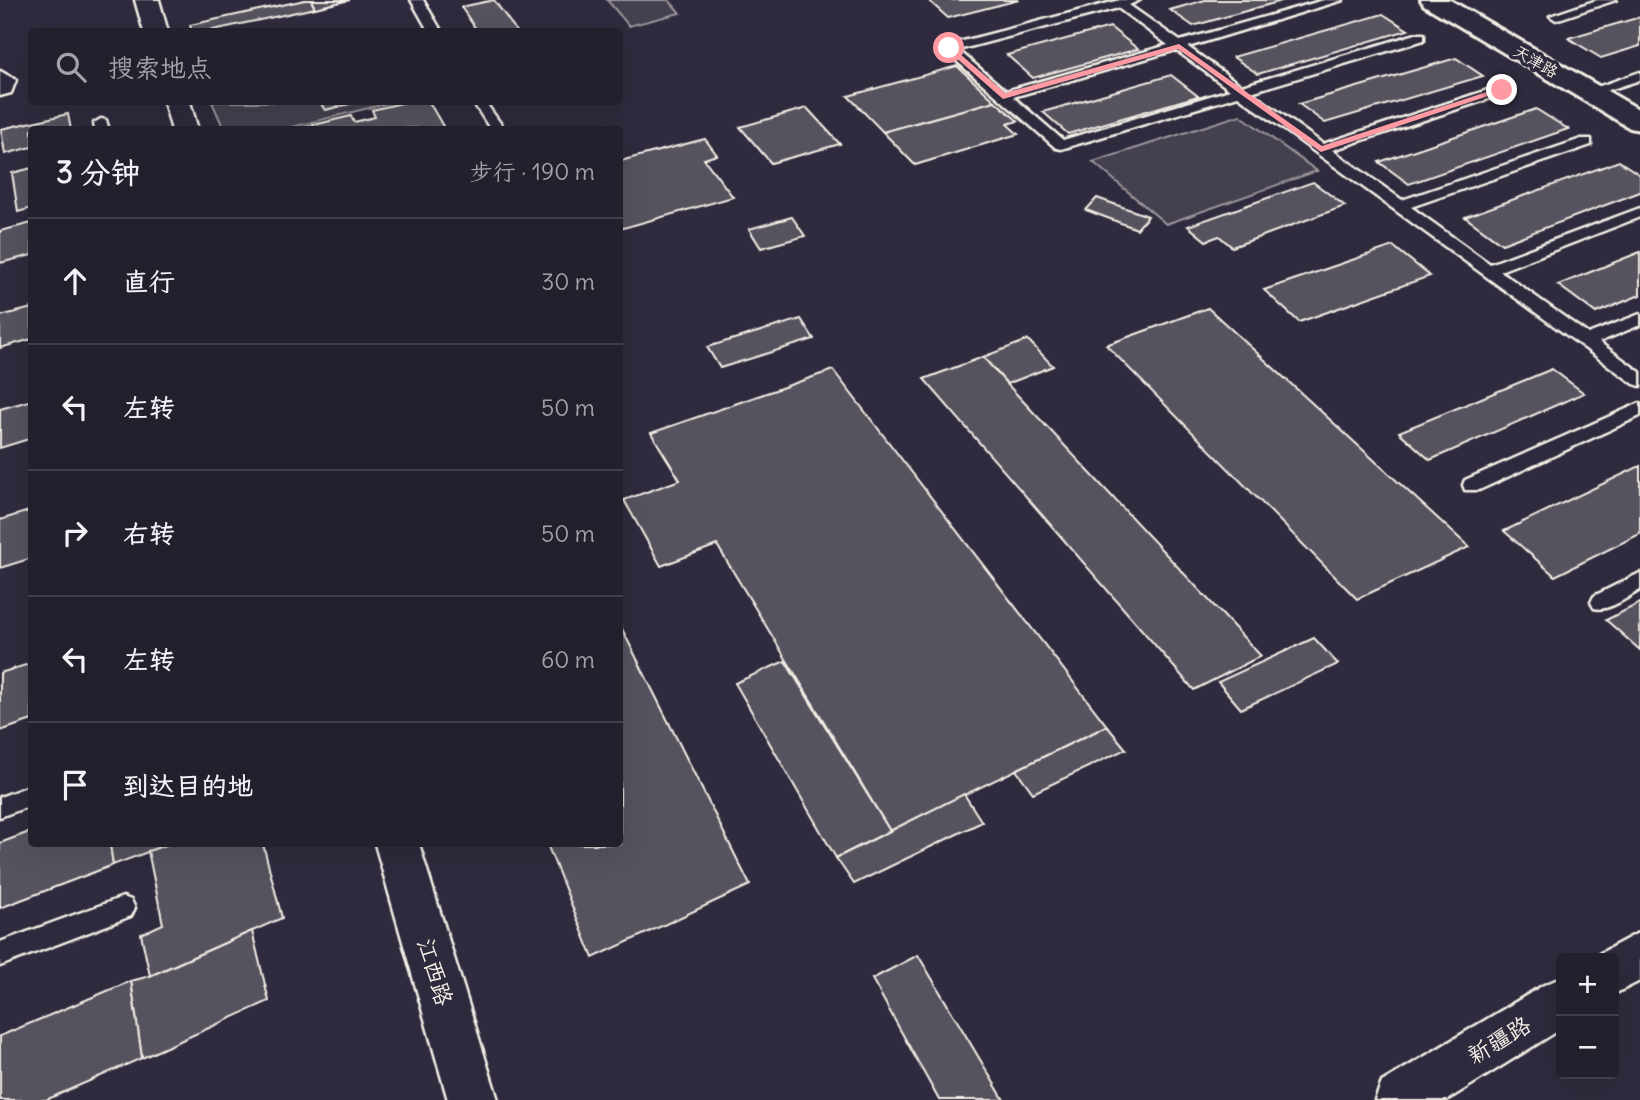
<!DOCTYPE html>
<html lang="zh">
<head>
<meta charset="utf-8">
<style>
	:root { --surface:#23202e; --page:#2f2d3a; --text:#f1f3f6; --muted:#a3a3aa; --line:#403e4a }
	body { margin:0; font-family:Delius,"LXGW WenKai TC",sans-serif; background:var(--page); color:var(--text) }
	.controls { position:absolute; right:21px; bottom:21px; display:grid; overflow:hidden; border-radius:7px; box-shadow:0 7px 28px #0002 }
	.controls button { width:63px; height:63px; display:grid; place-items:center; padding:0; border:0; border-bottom:2px solid var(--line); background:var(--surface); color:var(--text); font:35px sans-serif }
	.stop { position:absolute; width:21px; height:21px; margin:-16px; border:5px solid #ff9aa2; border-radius:50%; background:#fff }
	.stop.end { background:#ff9aa2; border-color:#fff; box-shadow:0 2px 7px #0008 }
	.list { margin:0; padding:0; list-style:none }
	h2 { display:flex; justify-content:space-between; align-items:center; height:91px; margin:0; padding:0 28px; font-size:30px }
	h2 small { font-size:23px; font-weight:400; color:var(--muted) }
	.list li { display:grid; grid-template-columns:46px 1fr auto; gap:21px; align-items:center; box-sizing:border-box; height:126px; padding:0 28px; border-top:2px solid var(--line) }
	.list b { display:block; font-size:26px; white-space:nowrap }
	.list em { font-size:23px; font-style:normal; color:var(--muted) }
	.icon { flex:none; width:38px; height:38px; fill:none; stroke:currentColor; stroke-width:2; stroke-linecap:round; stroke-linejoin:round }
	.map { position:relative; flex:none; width:1640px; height:1100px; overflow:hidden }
	.search { position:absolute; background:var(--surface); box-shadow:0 7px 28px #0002; left:28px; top:28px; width:595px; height:77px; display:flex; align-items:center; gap:18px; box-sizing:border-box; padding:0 24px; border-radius:7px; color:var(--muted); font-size:26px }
	.panel { position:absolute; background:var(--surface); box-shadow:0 7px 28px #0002; left:28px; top:126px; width:595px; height:721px; border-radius:7px }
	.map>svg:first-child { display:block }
</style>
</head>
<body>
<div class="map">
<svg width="1640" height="1100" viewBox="0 0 1640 1100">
	<rect width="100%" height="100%" fill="#2f2a3d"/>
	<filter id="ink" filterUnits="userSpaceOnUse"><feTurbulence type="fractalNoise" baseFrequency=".0143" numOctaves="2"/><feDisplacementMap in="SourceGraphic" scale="14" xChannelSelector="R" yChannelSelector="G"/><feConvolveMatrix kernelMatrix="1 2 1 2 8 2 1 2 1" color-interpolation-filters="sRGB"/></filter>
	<g filter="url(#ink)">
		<!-- green -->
		<g fill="#454050" stroke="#9c989c" stroke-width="2">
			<polygon points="607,0 669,0 680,13 629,26"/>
			<polygon points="212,102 320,102 325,110 357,102 393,102 280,130 224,129"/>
			<polygon points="1240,115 1317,171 1166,224 1093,162"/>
		</g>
		<!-- building -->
		<g fill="#56525f" stroke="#f4f1e8" stroke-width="2">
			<polygon points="305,0 311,0 315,8 204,32 192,32 190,25"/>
			<polygon points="311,0 350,0 315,8"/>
			<polygon points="494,0 517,32 478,32 461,7"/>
			<polygon points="928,0 1019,0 948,18"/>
			<polygon points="1205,0 1285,0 1193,26 1170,10"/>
			<polygon points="1383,14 1408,30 1258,74 1233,57"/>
			<polygon points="1640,17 1640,46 1601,58 1568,38"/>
			<polygon points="1110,27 1138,49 1033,78 1007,55"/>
			<polygon points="1456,58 1483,76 1325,123 1299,104"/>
			<polygon points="957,66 995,101 883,132 848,96"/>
			<polygon points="1171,75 1198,96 1068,134 1043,112"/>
			<polygon points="995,101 1018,121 1007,124 1018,134 915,165 883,132"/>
			<polygon points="320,102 357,102 325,110"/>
			<polygon points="406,102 429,102 444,128 297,129 351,116 354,122 375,117 372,110"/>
			<polygon points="807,108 840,144 771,163 740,127"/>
			<polygon points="1536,109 1568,129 1409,184 1379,162"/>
			<polygon points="68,114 71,130 32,130 32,147 5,154 1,129"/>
			<polygon points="705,139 717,155 704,159 733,197 620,229 620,161"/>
			<polygon points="1619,161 1640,175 1640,192 1502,244 1465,217"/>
			<polygon points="32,168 32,208 18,212 12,173"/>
			<polygon points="1313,182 1345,206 1232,247 1219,236 1206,241 1188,226"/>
			<polygon points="1097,198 1148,216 1137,229 1086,210"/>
			<polygon points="792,217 805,236 761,248 749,229"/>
			<polygon points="32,223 32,255 0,263 0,231"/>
			<polygon points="1393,246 1430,276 1299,322 1264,290"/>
			<polygon points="1640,252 1640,295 1596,313 1558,285"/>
			<polygon points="32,308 32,339 0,348 0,316"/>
			<polygon points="1208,308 1469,547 1357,599 1106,345"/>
			<polygon points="801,319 814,339 720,368 707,347"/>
			<polygon points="1028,340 1053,366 1007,384 983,357"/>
			<polygon points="983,357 1007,384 1261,656 1194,690 924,379"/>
			<polygon points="1552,369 1584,393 1430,460 1399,432"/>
			<polygon points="833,370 1107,726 890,831 717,545 661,566 624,500 680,480 651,433"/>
			<polygon points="32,400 32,438 0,448 0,409"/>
			<polygon points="1640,466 1640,534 1555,576 1504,531"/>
			<polygon points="32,510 32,558 0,568 0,520"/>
			<polygon points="1640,603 1640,650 1606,620"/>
			<polygon points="620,625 750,885 593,958 547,844 620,844"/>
			<polygon points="1314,638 1338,664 1241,709 1218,682"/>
			<polygon points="785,661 890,831 836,858 735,683"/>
			<polygon points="32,663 32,720 0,731 0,673"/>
			<polygon points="1107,726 1126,749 1033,793 1016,770"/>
			<polygon points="964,794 982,822 854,884 836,858"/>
			<polygon points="32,831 32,844 110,844 113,865 0,908 0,843"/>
			<polygon points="110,844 169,844 113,865"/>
			<polygon points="169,844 263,844 282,918 150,976 141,934 163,924 148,851"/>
			<polygon points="252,931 269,1001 142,1058 131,981 150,976"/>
			<polygon points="918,955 1004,1100 939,1100 872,979"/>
			<polygon points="131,981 142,1058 46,1100 0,1100 0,1036"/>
		</g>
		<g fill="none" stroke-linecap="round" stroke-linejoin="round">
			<!-- lane casing -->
			<g stroke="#f4f1e8" stroke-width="5">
				<g id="lane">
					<polygon points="411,0 423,0 442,32 429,32"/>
					<path d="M1120 0H1140L1129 5 1180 41 1324 0H1343L1188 47 1242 86 1416 34H1424V40L1251 92 1323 144 1497 87H1507V93L1332 150 1402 200 1581 139H1591V145L1411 207 1490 264 1640 208V217L1500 271 1588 334 1640 314V325L1599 342 1640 372V386L1634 384 1238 96 1061 149 1056 148 943 49 944 46ZM1118 8 1168 45 1006 91 958 50ZM1176 50 1230 90 1063 140 1013 97Z"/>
					<polygon points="1597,0 1616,0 1556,20 1550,16"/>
					<polygon points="0,71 16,80 11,93 0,96"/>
					<polygon points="1640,72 1640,80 1590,96 1583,92"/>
					<polygon points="473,102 485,102 503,127 501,130 491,130"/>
					<polygon points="101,119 106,120 109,130 95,130 94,123"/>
					<polygon points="1640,403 1640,416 1479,490 1465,490 1463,485 1465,480"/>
					<path d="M1640 573V590C1627 597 1609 612 1594 608L1591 602 1594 596Z"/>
					<polygon points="32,785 32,805 0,817 0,797"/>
					<polygon points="123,897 131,900 135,908 131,916 0,966 0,942"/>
				</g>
			</g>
			<!-- street casing -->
			<g stroke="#f4f1e8" stroke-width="5">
				<g id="street">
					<polygon points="135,0 159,0 168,32 144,32"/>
					<polygon points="164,102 190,102 198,130 172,130"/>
					<polygon points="375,844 419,844 498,1100 448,1100"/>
					<polygon points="1640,932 1640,981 1614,994 1614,958 1596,958 1597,955"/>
					<polygon points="1561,978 1561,1029 1447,1100 1375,1100 1382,1082 1544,985"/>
				</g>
			</g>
			<!-- secondary casing -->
			<g stroke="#f4f1e8" stroke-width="6">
				<polygon id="secondary" points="1421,0 1450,0 1640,110 1640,130 1630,128 1424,5"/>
			</g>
			<!-- lane -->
			<use href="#lane" fill="#2f2a3d" fill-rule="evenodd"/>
			<!-- street -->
			<use href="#street" fill="#2f2a3d" fill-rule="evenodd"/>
			<!-- secondary -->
			<use href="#secondary" fill="#2f2a3d" fill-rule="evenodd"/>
		</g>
	</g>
	<!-- route -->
	<polygon fill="#ff9aa2" points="1179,44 1322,146 1499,88 1506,90 1321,152 1178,49 1003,99 945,48 952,47 1005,93"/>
	<g text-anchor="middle" stroke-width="7" stroke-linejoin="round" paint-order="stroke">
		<!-- far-street labels -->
		<g font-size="16" fill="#f4f1e8" stroke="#2f2a3d">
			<text transform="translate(1536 61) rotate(30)" y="6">天津路</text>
		</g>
		<!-- near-street labels -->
		<g font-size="23" fill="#f4f1e8" stroke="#2f2a3d">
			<text transform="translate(435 972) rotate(73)" y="8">江西路</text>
			<text transform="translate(1499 1040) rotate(-31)" y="8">新疆路</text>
		</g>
	</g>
</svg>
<div class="controls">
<button>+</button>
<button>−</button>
</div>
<div class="stop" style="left:949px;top:48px"></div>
<div class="stop end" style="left:1502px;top:90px"></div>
<div class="search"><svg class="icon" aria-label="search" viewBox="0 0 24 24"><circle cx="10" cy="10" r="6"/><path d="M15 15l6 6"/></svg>搜索地点</div>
<section class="panel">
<h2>3 分钟<small>步行 · 190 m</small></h2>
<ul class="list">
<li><svg class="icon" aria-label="ahead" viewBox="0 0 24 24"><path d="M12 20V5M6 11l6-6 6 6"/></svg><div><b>直行</b></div><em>30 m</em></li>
<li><svg class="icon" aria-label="left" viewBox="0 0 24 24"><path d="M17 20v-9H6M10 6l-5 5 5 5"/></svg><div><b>左转</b></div><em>50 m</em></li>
<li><svg class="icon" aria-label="right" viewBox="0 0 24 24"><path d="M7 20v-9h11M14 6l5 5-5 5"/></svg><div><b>右转</b></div><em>50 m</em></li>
<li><svg class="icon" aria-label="left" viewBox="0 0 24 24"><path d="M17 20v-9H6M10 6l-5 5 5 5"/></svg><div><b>左转</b></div><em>60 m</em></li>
<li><svg class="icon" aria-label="arrive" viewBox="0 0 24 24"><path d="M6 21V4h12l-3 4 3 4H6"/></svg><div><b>到达目的地</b></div></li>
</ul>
</section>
</div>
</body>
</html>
